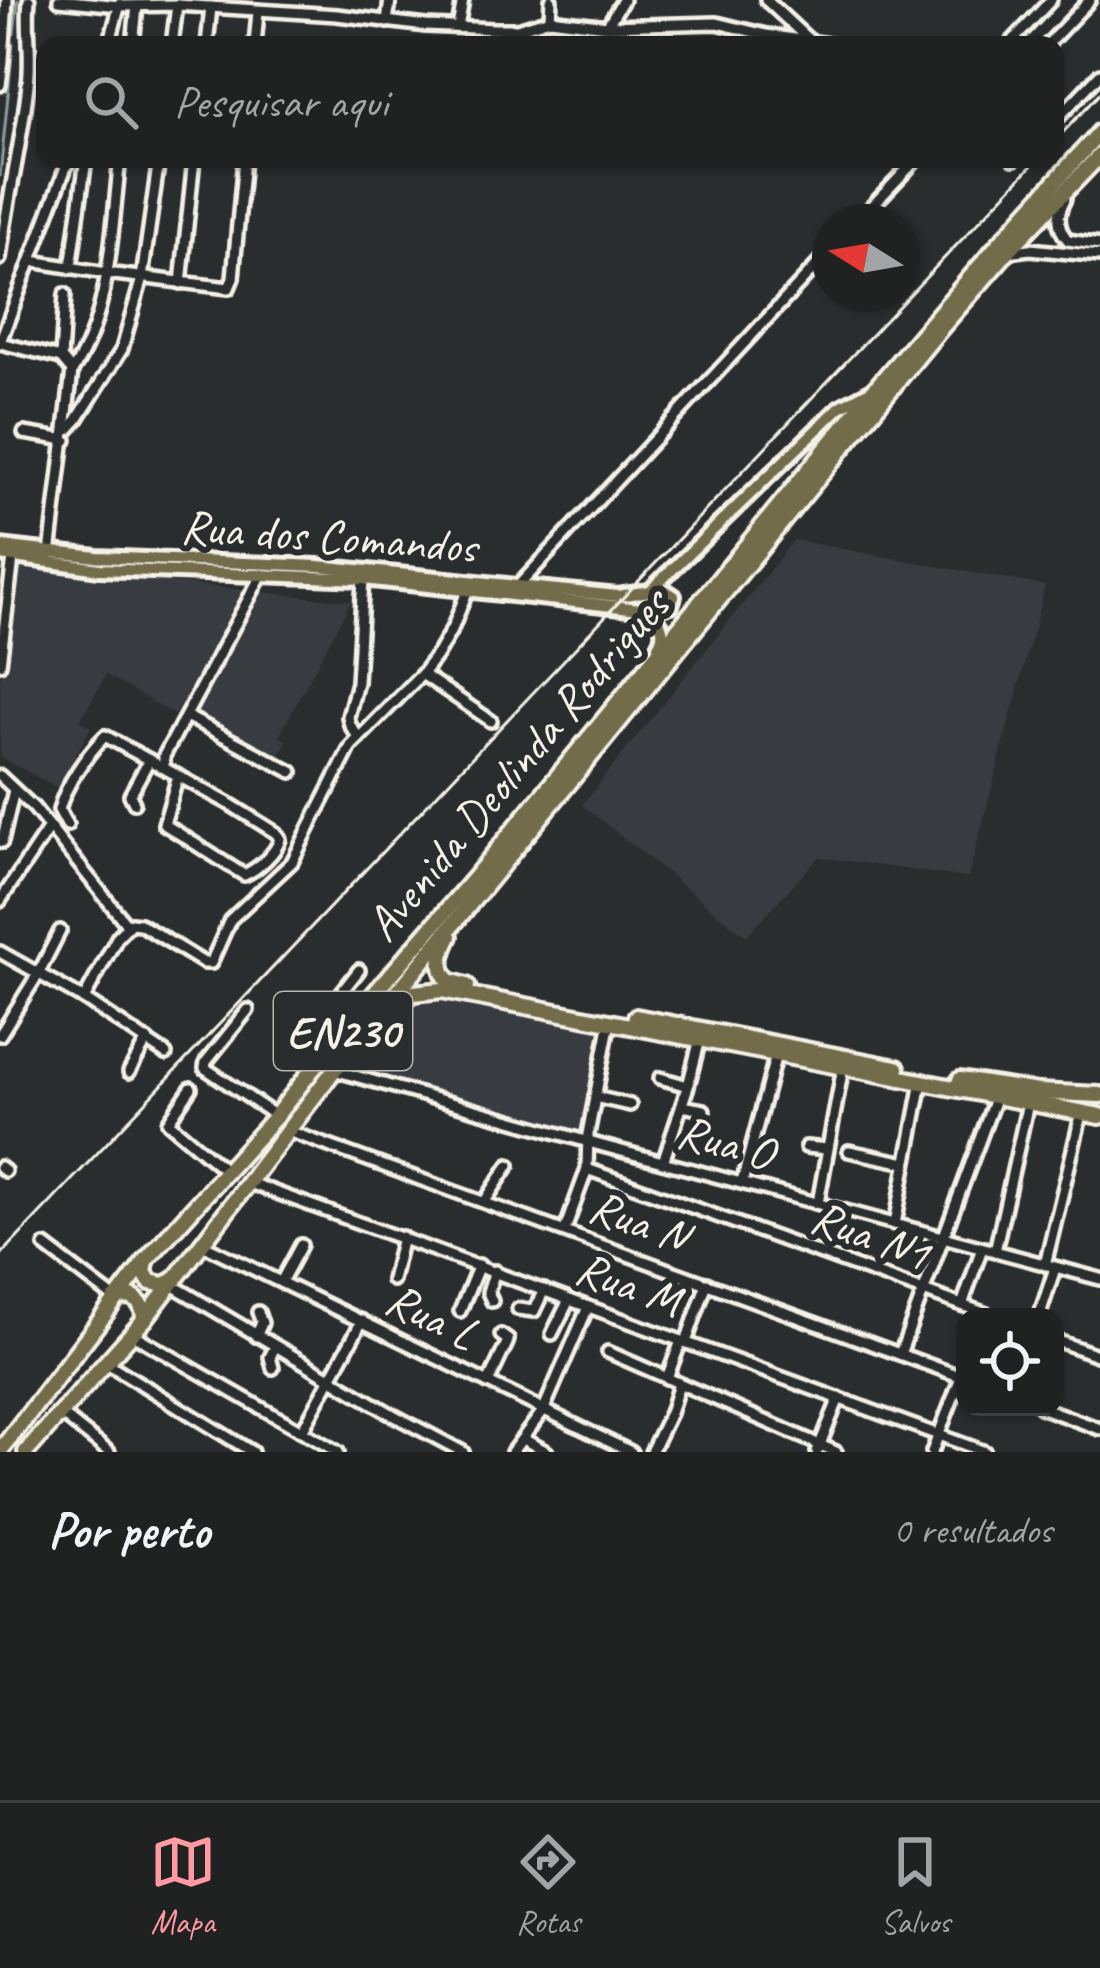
<!DOCTYPE html>
<html lang="pt">
<head>
<meta charset="utf-8">
<style>
	:root { --surface:#202222; --page:#282a2a; --text:#f1f3f6; --muted:#a2a4a5; --line:#3d3f40; --accent:#ff9aa2 }
	body { margin:0; font-family:Caveat,sans-serif; background:var(--page); color:var(--text) }
	.controls { position:absolute; right:36px; bottom:36px; display:grid; overflow:hidden; border-radius:24px; box-shadow:0 3px 9px #0004 }
	.controls button { width:108px; height:108px; display:grid; place-items:center; padding:0; border:0; border-bottom:3px solid var(--line); background:var(--surface); color:var(--text); font:60px sans-serif }
	.compass { position:absolute; left:812px; top:204px; width:108px; height:108px; border-radius:50%; background:var(--surface); box-shadow:0 3px 9px #0004; rotate:281deg }
	.list { margin:0; padding:0; list-style:none }
	h2 { display:flex; justify-content:space-between; align-items:center; height:156px; margin:0; padding:0 48px; font-size:51px }
	h2 small { font-size:39px; font-weight:400; color:var(--muted) }
	.icon { flex:none; width:66px; height:66px; fill:none; stroke:currentColor; stroke-width:2; stroke-linecap:round; stroke-linejoin:round }
	.map { position:relative; flex:none; width:1100px; height:1452px; overflow:hidden }
	.search { position:absolute; background:var(--surface); box-shadow:0 3px 9px #0004; left:36px; right:36px; top:36px; height:132px; display:flex; align-items:center; gap:30px; box-sizing:border-box; padding:0 42px; border-radius:24px; color:var(--muted); font-size:45px }
	.sheet { height:348px; background:var(--surface) }
	nav { display:flex; justify-content:space-around; align-items:center; box-sizing:border-box; height:168px; border-top:3px solid var(--line); background:var(--surface); font-size:33px; color:var(--muted) }
	nav a { display:grid; justify-items:center; gap:6px }
	nav .on { color:var(--accent) }
	.map>svg:first-child { display:block }
</style>
</head>
<body>
<div class="map">
<svg width="1100" height="1452" viewBox="0 0 1100 1452">
	<rect width="100%" height="100%" fill="#2a2d2e"/>
	<filter id="ink" filterUnits="userSpaceOnUse"><feTurbulence type="fractalNoise" baseFrequency=".00833" numOctaves="2"/><feDisplacementMap in="SourceGraphic" scale="24" xChannelSelector="R" yChannelSelector="G"/><feConvolveMatrix kernelMatrix="1 2 1 2 8 2 1 2 1" color-interpolation-filters="sRGB"/></filter>
	<g filter="url(#ink)">
		<!-- built -->
		<g fill="#393b41">
			<polygon points="794,540 1045,586 968,878 819,857 746,936 582,805"/>
			<polygon points="13,567 246,590 174,715 106,675 80,720 91,727 58,788 0,757 0,681"/>
			<polygon points="260,592 351,601 279,736 287,741 277,760 192,713"/>
			<polygon points="420,998 606,1026 581,1136 348,1070 406,1007"/>
		</g>
		<g fill="none" stroke-linecap="round" stroke-linejoin="round">
			<!-- stream -->
			<g stroke="#8c9d9d" stroke-width="3">
				<polyline points="14,34 18,0"/>
				<polyline points="0,176 13,44"/>
			</g>
			<!-- minor casing -->
			<g stroke="#f4f1e8" stroke-width="18">
				<g id="minor">
					<polyline points="59,0 120,6 177,5 337,15 426,26 495,29 517,29 550,19 607,26 717,23 766,35 835,45"/>
					<polyline points="766,0 810,41"/>
					<polyline points="550,19 551,0"/>
					<polyline points="387,22 390,0"/>
					<polyline points="607,26 623,0"/>
					<polyline points="458,27 463,0"/>
					<polyline points="109,45 120,4"/>
					<polyline points="133,45 137,6"/>
					<polyline points="172,45 177,5"/>
					<polyline points="207,45 211,7"/>
					<polyline points="255,45 258,12"/>
					<polyline points="1009,45 1051,0"/>
					<polyline points="1047,45 1090,0"/>
					<polyline points="0,63 3,59 7,0"/>
					<polyline points="0,85 3,61"/>
					<polyline points="1055,121 1100,74"/>
					<polyline points="1013,159 1015,159"/>
					<path d="M1065 199C1057 213 1056 227 1068 240L1100 245"/>
					<polyline points="857,222 917,159"/>
					<polyline points="1007,252 1030,249 1100,256"/>
					<path d="M0 259C7 200 22 142 28 84 32 55 26 28 29 0"/>
					<polyline points="32,261 106,273 229,288 233,278 244,159"/>
					<polyline points="71,268 86,159"/>
					<polyline points="181,283 194,159"/>
					<polyline points="0,342 69,159"/>
					<polyline points="0,343 61,358 72,371 50,554"/>
					<polyline points="61,358 65,294"/>
					<path d="M72 371C111 317 112 224 120 159"/>
					<polyline points="67,431 77,420 122,349 142,278 159,159"/>
					<polyline points="24,433 66,440"/>
					<polyline points="520,584 830,251"/>
					<polyline points="0,664 13,558"/>
					<polyline points="422,674 491,721"/>
					<polyline points="186,716 292,772"/>
					<polyline points="359,738 350,725 348,717 357,682 363,579"/>
					<polyline points="164,768 164,756 262,574"/>
					<polyline points="0,776 34,808 127,925"/>
					<polyline points="134,803 130,795 149,760"/>
					<path d="M67 825 59 810C65 785 87 754 105 736L228 803 276 833 280 839C276 853 258 869 244 875L164 824 178 776"/>
					<polyline points="2,842 14,790"/>
					<polyline points="0,901 48,829"/>
					<polyline points="0,952 84,999 166,1054"/>
					<polyline points="84,999 118,936 131,923 140,924 204,963 211,963 230,920 292,862 351,746 422,674 438,653 453,627 468,589"/>
					<polyline points="248,1010 206,1062 205,1068 276,1116"/>
					<polyline points="0,1035 38,974 60,931"/>
					<polyline points="313,1068 296,1058 295,1051 359,970"/>
					<polyline points="334,1070 603,1146 1100,1279"/>
					<polyline points="129,1072 147,1040"/>
					<polyline points="660,1078 688,1086"/>
					<polyline points="191,1088 168,1122 226,1171"/>
					<polyline points="595,1097 630,1105"/>
					<polyline points="682,1106 704,1110"/>
					<polyline points="288,1131 965,1378"/>
					<polyline points="806,1147 827,1149"/>
					<polyline points="849,1151 906,1163"/>
					<polyline points="663,1162 688,1086 700,1039"/>
					<polyline points="0,1167 5,1171"/>
					<polyline points="587,1169 995,1317"/>
					<polyline points="247,1182 985,1452"/>
					<polyline points="742,1183 776,1054"/>
					<polyline points="485,1201 509,1165"/>
					<polyline points="818,1203 843,1067"/>
					<polyline points="895,1224 922,1082"/>
					<polyline points="565,1230 587,1169 588,1134 610,1021"/>
					<polyline points="202,1244 631,1452"/>
					<polyline points="45,1246 115,1299"/>
					<polyline points="995,1251 1028,1103"/>
					<polyline points="1045,1265 1082,1112"/>
					<polyline points="392,1280 402,1237"/>
					<polyline points="281,1282 301,1245"/>
					<polyline points="172,1285 393,1415 463,1452"/>
					<polyline points="492,1301 488,1292 495,1271"/>
					<polyline points="962,1305 982,1248"/>
					<polyline points="518,1309 534,1311 544,1290"/>
					<polyline points="460,1311 479,1265"/>
					<polyline points="1039,1317 1055,1268"/>
					<polyline points="132,1334 338,1452"/>
					<polyline points="552,1334 569,1300"/>
					<polyline points="256,1336 262,1323 258,1312"/>
					<polyline points="1055,1340 1100,1356"/>
					<polyline points="686,1342 707,1283"/>
					<polyline points="608,1352 836,1452"/>
					<polyline points="900,1354 996,1096"/>
					<polyline points="107,1363 252,1452"/>
					<polyline points="273,1368 270,1357 275,1347"/>
					<polyline points="667,1378 681,1341"/>
					<polyline points="488,1383 507,1343 508,1340 501,1335"/>
					<polyline points="1040,1407 1100,1429"/>
					<polyline points="61,1414 109,1452"/>
					<polyline points="302,1431 362,1321"/>
					<polyline points="523,1439 547,1452"/>
					<polyline points="512,1452 543,1411 588,1307"/>
					<polyline points="651,1452 670,1413 679,1384"/>
					<polyline points="817,1452 839,1398"/>
					<polyline points="932,1452 961,1377"/>
				</g>
			</g>
			<!-- major casing -->
			<g stroke="#f4f1e8" stroke-width="20">
				<g id="major">
					<polyline points="0,546 97,557 318,566 618,596 663,589 674,596 671,605 640,609 363,579 100,569 0,555"/>
					<polyline points="651,590 840,407 872,390"/>
					<path d="M643 610C660 617 668 630 658 646"/>
				</g>
			</g>
			<!-- highway casing -->
			<g stroke="#f4f1e8" stroke-width="22">
				<g id="highway">
					<path d="M450 936C442 952 436 967 449 981L467 986"/>
					<polyline points="394,1007 413,993 442,990 1100,1116"/>
					<polyline points="636,1017 897,1068"/>
					<polyline points="960,1080 1038,1092 1100,1095"/>
					<polyline points="146,1262 144,1272 150,1282 164,1285 175,1280"/>
					<path d="M115 1299C133 1291 144 1302 144 1320"/>
					<polyline points="0,1451 148,1258 276,1116 344,1029 476,876 875,389 999,244 1100,132"/>
					<polyline points="26,1452 144,1320 334,1070 939,330 1007,252 1100,155"/>
				</g>
			</g>
			<!-- minor -->
			<use href="#minor" stroke="#2a2d2e" stroke-width="9"/>
			<!-- major -->
			<use href="#major" stroke="#736c4b" stroke-width="10"/>
			<!-- highway -->
			<use href="#highway" stroke="#736c4b" stroke-width="14"/>
			<!-- rail -->
			<g stroke="#f4f1e8" stroke-width="3">
				<polyline points="1055,141 1100,93"/>
				<polyline points="0,1256 1038,159"/>
			</g>
		</g>
	</g>
	<g text-anchor="middle" stroke-width="12" stroke-linejoin="round" paint-order="stroke">
		<!-- shield labels -->
		<rect fill="#2a2d2e" stroke="#b7b6b0" stroke-width="3" x="274" y="992" width="138" height="78" rx="9"/>
		<g font-size="45" font-weight="bold" fill="#f4f1e8">
			<text x="343" y="1047">EN230</text>
		</g>
		<!-- street labels -->
		<g font-size="48" fill="#f4f1e8" stroke="#2a2d2e">
			<text transform="translate(329 535) rotate(4)" y="17">Rua dos Comandos</text>
			<text transform="translate(516 764) rotate(-50)" y="17">Avenida Deolinda Rodrigues</text>
			<text transform="translate(726 1141) rotate(15)" y="17">Rua O</text>
			<text transform="translate(639 1220) rotate(20)" y="17">Rua N</text>
			<text transform="translate(871 1234) rotate(20)" y="17">Rua N1</text>
			<text transform="translate(629 1283) rotate(20)" y="17">Rua M</text>
			<text transform="translate(432 1315) rotate(26)" y="17">Rua L</text>
		</g>
	</g>
</svg>
<div class="controls">
<button><svg class="icon" aria-label="locate" viewBox="0 0 24 24"><circle cx="12" cy="12" r="6"/><path d="M12 2v4M12 18v4M2 12h4M18 12h4"/></svg></button>
</div>
<svg class="compass" viewBox="-18 -18 36 36"><path d="M0-13l5 13h-10z" fill="#e53935"/><path d="M0 13l5-13h-10z" fill="#a2a4a5"/></svg>
<div class="search"><svg class="icon" aria-label="search" viewBox="0 0 24 24"><circle cx="10" cy="10" r="6"/><path d="M15 15l6 6"/></svg>Pesquisar aqui</div>
</div>
<section class="sheet">
<h2>Por perto<small>0 resultados</small></h2>
<ul class="list">
</ul>
</section>
<nav>
<a class="on"><svg class="icon" aria-label="map" viewBox="0 0 24 24"><path d="M3 6l6-2 6 2 6-2v14l-6 2-6-2-6 2zM9 4v14M15 6v14"/></svg>Mapa</a>
<a><svg class="icon" aria-label="directions" viewBox="0 0 24 24"><path d="M12 3l9 9-9 9-9-9zM9 14v-3h6M13 9l2 2-2 2"/></svg>Rotas</a>
<a><svg class="icon" aria-label="saved" viewBox="0 0 24 24"><path d="M7 4h10v16l-5-4-5 4z"/></svg>Salvos</a>
</nav>
</body>
</html>
